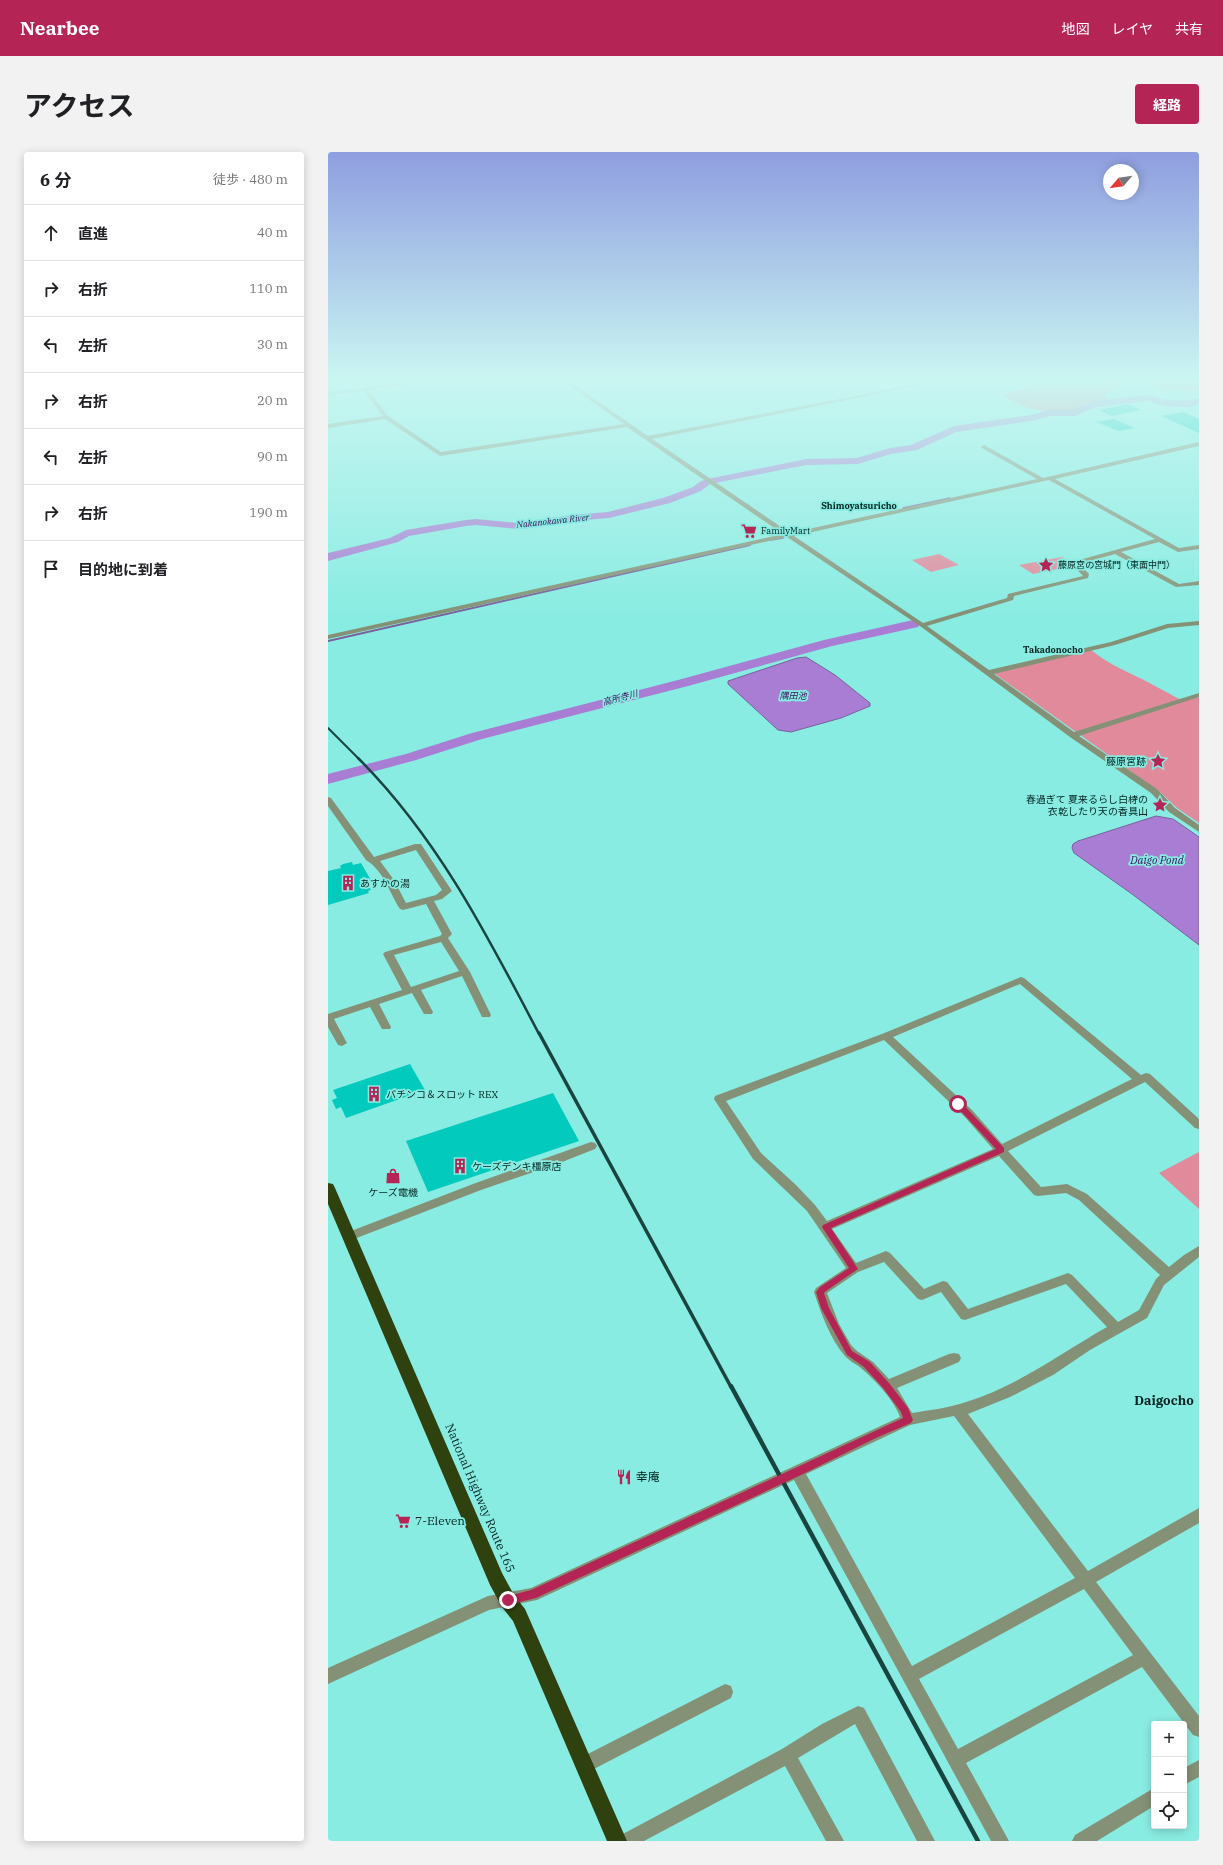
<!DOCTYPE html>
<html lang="ja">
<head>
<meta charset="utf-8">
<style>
	:root { --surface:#fff; --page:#f2f2f2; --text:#202124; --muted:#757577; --line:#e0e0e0; --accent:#b42555 }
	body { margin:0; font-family:"IBM Plex Serif","Noto Sans JP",serif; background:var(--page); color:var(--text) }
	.controls { position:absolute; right:12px; bottom:12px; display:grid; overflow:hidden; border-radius:4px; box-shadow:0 2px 10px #0003 }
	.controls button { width:36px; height:36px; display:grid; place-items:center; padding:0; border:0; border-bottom:1px solid var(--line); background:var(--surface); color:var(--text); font:20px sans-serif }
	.compass { position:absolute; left:775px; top:12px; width:36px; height:36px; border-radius:50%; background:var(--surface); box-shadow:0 2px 10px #0003; rotate:241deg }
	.stop { position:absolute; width:12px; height:12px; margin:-9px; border:3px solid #b42555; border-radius:50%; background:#fff }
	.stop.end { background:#b42555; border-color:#fff; box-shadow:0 1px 4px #0008 }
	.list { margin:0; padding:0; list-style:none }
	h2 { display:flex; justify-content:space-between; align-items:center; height:52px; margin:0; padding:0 16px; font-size:17px }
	h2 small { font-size:13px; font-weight:400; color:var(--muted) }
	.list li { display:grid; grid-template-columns:26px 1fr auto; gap:12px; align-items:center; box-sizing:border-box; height:56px; padding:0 16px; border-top:1px solid var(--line) }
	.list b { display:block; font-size:15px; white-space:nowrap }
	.list em { font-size:13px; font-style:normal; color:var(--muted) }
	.icon { flex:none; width:22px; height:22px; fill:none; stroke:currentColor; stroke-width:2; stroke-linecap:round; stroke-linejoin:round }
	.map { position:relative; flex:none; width:871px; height:1689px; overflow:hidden; border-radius:4px }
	header { display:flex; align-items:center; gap:24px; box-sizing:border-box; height:56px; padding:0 20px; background:var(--accent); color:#fff }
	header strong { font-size:19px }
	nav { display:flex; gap:22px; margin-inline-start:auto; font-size:14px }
	.intro { display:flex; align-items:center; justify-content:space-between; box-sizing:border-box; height:96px; padding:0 24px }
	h1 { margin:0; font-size:28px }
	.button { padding:10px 18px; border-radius:4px; background:var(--accent); color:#fff; font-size:14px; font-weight:700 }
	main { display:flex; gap:24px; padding:0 24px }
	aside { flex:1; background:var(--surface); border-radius:4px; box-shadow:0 2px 10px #0003 }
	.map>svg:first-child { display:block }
</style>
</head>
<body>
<header>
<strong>Nearbee</strong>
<nav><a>地図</a><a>レイヤ</a><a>共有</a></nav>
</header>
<div class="intro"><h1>アクセス</h1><a class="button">経路</a></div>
<main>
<aside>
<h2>6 分<small>徒歩 · 480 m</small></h2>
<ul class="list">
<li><svg class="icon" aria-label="ahead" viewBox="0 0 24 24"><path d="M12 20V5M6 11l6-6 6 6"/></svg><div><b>直進</b></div><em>40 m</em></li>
<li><svg class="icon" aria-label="right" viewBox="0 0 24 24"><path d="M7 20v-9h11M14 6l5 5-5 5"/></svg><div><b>右折</b></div><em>110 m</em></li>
<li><svg class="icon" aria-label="left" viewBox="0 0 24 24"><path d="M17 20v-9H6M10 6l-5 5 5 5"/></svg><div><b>左折</b></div><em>30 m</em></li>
<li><svg class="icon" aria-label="right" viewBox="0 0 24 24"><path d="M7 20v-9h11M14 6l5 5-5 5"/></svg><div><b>右折</b></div><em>20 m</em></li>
<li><svg class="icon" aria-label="left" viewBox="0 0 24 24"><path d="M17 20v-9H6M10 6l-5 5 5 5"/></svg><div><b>左折</b></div><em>90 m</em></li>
<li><svg class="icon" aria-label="right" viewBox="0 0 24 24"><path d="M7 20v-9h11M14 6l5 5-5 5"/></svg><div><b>右折</b></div><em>190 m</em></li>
<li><svg class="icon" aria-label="arrive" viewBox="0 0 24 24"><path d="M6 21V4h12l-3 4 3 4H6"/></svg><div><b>目的地に到着</b></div></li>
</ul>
</aside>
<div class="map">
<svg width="871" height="1689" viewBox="0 0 871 1689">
	<rect width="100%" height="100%" fill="#89ece2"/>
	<!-- green -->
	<g fill="#e18a9c">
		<path d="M779 226H796L799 229 775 243 778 245 777 249C767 252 759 251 752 259 724 261 696 260 674 242L725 230H749L759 233H768L770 228Z"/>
		<polygon points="813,226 871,226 871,238 863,239 831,237"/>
		<polygon points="611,402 631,413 603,420 584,408"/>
		<polygon points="734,405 743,410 745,414 705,422 691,413"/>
		<path d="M763 498C779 511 795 518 814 527 828 534 841 542 855 549L871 545V671L849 656 832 640 667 522 668 520Z"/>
		<polygon points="871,1000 871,1057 831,1021"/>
	</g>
	<!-- water -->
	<g fill="#a97dd3" stroke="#77629d">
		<polygon points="478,505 507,523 542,551 542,554 513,566 463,580 450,578 400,532 400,529 469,506"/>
		<polygon points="828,664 845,667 871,685 871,793 804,742 746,701 744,696 745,692 750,689"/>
	</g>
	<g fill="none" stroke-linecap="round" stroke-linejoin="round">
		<!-- stream-far1 -->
		<g stroke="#77629d" stroke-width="1.5">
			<polyline points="575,356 622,346"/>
			<polyline points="443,388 455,386"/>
		</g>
		<!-- stream -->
		<polyline stroke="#77629d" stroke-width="2" points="0,489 422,393"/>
		<!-- river -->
		<g fill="#a97dd3" fill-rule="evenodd">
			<path d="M820 243C838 248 853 251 871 246V252L862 255 837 254 820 249 768 255 747 264H722L704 269 628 280 589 298 563 302 530 312 478 313 382 332 373 339 342 351 281 366 244 369 190 377 148 373 138 374 81 384 70 390 0 409V401L62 386 78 378 138 368 148 367 190 371 244 363 280 360 335 346 365 335 373 329 384 326 478 307 529 306 562 296 583 293 626 274 703 263 721 258H745L766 249Z"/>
			<polygon points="585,468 590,469 592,472 590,475 504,494 360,534 154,587 88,608 0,632 0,622 78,602 144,581 350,528 496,488"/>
		</g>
	</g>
	<!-- building -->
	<g fill="#02cbbe">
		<polygon points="800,252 813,258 784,264 771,258"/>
		<polygon points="855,260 871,267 871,281 833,264"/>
		<polygon points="786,267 807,276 791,279 768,270"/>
		<polygon points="24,710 25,713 33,711 44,730 39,732 43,738 40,739 41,741 0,753 0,719 13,716 12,714 15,712"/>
		<polygon points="82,912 97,938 18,966 13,955 8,957 4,948 9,946 5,938"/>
		<polygon points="225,941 251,989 100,1040 78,989"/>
	</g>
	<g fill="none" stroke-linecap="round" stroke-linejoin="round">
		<!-- minor -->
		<g fill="#859176" fill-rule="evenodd">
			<path d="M104 226H119L40 238 60 264 113 300 296 272 230 226H236L320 284 579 234 599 226H606L580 236 324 287 462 381 709 327 654 296 653 295 656 293 715 326 871 290V294L727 327 851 396 871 393V397L850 400 831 390 793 400 851 432 871 429V433L848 435 787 402 751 412 761 422 760 426 686 444 685 448 599 474 661 518 783 490 839 472 871 469V473L840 476 787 493 666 522 746 580 871 541V545L751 584 829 637 847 656 871 673V680L841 660 823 641 742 585 592 474 459 385 0 487V483L455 382 299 275 112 304 57 267 0 276V272L55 264 36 239 0 243V241ZM721 328 827 387 744 410V412L755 424 680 442 679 446 595 471 466 384Z"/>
			<path d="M0 645 3 646 46 705 87 692H93L124 739 114 747 106 749 124 782 120 786 142 820 163 863 162 865H154L134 824 93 838 105 860 104 862H96L84 841 51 852 63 875 62 877H54L42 855 6 867 19 891 14 894 10 893 0 875V862L74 838 55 802 57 800 112 784 114 782 98 752 75 758 72 757C61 740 56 719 38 708L0 654ZM88 698 114 738 108 743 78 751 66 728 52 709ZM113 790 131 819 83 835 66 803Z"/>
			<path d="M693 825 696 826 813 923 818 921 822 922 871 967V977L867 976 817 930 680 999 713 1035 739 1032 759 1042 841 1115 856 1103 871 1094V1105L836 1133 819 1166 762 1198 725 1223 682 1245 640 1262 760 1419 871 1356V1371L768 1430 871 1564V1585L865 1583 814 1515 638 1611 681 1689H663L466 1328 209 1448 161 1458 0 1532V1516L160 1444 203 1436 572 1265C566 1248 548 1229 534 1217 529 1212 522 1210 517 1204 502 1187 493 1161 486 1140L488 1136 518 1116 479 1059 425 1007 386 947 387 944 554 882ZM692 832 804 927 674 992 644 958 565 885ZM556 888 636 964 665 997 499 1069 487 1053 468 1033 433 1001 398 949ZM671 1004 706 1043 710 1044 738 1041 751 1048 832 1123 828 1127 811 1158 790 1170 744 1123 740 1121 640 1157 619 1130 615 1129 596 1137 562 1101 558 1099 528 1111 504 1077ZM556 1110 590 1147 594 1148 613 1140 633 1167 637 1168 738 1132 779 1175C733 1201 690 1234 638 1250 621 1256 602 1258 584 1261L569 1236 631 1210 633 1206 631 1202 626 1201 621 1202 561 1227 545 1210 529 1199 523 1193 511 1172 499 1141 530 1120ZM626 1264 747 1426 584 1514 478 1322 582 1273ZM756 1437 805 1503 630 1597 591 1527Z"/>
			<polygon points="263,990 267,991 269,994 267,997 229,1012 153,1038 26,1087 22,1089 18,1087 16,1084 18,1081 145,1032"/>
			<polygon points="397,1532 403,1534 405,1540 403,1546 262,1619 256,1621 250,1619 248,1613 250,1607"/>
			<polygon points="530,1554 536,1556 607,1689 589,1689 527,1572 470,1606 516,1689 498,1689 457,1614 316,1689 290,1689 293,1683 454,1597 494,1572"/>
			<polygon points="871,1608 871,1625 856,1633 856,1616"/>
			<polygon points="826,1636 826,1654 769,1689 744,1689 747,1683"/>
		</g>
		<!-- highway -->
		<polygon fill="#2f410f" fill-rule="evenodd" points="0,1031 5,1032 7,1036 174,1421 186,1443 197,1457 299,1689 279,1689 185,1469 174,1455 162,1433 0,1052"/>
		<!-- rail-far3 -->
		<polyline stroke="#194541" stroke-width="2" points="0,576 31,607"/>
		<!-- rail-far2 -->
		<path stroke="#194541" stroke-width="2.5" d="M30 606C110 686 159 783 211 882"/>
		<!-- rail-far1 -->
		<polyline stroke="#194541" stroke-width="3.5" points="211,881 403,1235"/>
		<!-- rail -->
		<polyline stroke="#194541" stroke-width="4.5" points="403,1234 650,1689"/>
	</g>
	<!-- sky -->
	<linearGradient id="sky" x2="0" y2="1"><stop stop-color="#8f9ee0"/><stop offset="0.49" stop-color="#caf6f2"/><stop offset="1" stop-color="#caf6f2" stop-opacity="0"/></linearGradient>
	<rect width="871" height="463" fill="url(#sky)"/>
	<!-- route -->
	<polygon fill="#b42555" points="628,950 633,950 676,996 676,1000 503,1076 530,1117 498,1139 496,1141 501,1156 524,1199 542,1210 561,1231 580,1256 585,1268 583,1271 550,1285 473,1323 208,1446 180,1453 176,1452 175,1448 176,1445 203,1438 575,1266 573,1260 555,1236 536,1215 519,1203 493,1156 488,1140 492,1135 521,1116 494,1075 495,1073 668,997 628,954"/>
	<!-- icons -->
	<defs>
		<g id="supermarket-bare" transform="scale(1.2)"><path d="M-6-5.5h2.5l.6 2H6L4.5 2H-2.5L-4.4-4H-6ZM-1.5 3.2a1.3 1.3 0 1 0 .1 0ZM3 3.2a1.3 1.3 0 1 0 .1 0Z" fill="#b42555" stroke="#89ece2" stroke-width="2.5" paint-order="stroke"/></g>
		<g id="sight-bare" transform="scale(1.2)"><path d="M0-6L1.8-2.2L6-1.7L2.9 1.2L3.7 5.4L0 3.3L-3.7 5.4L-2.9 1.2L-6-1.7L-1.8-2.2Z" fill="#b42555" stroke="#89ece2" stroke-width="2.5" paint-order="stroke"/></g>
		<g id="building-bare" transform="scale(1.2)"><path d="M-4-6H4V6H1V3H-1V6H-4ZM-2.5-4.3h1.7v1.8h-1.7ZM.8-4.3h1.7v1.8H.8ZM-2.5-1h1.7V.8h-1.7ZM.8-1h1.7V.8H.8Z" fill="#b42555" stroke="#89ece2" stroke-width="2.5" paint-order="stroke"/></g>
		<g id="shop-bare" transform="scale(1.2)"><path d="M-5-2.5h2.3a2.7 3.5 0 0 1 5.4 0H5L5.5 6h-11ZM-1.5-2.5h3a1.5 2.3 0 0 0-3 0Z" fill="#b42555" stroke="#89ece2" stroke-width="2.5" paint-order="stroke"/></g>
		<g id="restaurant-bare" transform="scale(1.2)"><path d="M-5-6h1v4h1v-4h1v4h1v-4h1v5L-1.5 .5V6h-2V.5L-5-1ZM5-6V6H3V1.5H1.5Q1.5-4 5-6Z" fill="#b42555" stroke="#89ece2" stroke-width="2.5" paint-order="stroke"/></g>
	</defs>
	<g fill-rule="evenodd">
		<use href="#supermarket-bare" x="421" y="379"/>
		<use href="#sight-bare" x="718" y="413"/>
		<use href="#sight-bare" x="830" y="609"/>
		<use href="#sight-bare" x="832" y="653"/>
		<use href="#building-bare" x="20" y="731"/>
		<use href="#building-bare" x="46" y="942"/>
		<use href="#building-bare" x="132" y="1014"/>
		<use href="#shop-bare" x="65" y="1024"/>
		<use href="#restaurant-bare" x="296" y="1325"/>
		<use href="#supermarket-bare" x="75" y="1369"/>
	</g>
	<g text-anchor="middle" stroke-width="3.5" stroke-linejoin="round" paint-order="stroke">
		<!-- far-neighbourhood labels -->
		<g font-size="9" font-weight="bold" fill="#022320" stroke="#89ece2">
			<text x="531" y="357">Shimoyatsuricho</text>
			<text x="725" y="501">Takadonocho</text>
		</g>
		<!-- far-water labels -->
		<g font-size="9" font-style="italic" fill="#3b0c5b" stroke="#89ece2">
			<text transform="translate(225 369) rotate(-6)" y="3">Nakanokawa River</text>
			<text x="465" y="547">隅田池</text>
			<text transform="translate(292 546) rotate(-15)" y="3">高所寺川</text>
		</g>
		<!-- far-poi labels -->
		<g font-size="9" fill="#022320" stroke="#89ece2" text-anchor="start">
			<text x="433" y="382">FamilyMart</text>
			<text x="730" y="416">藤原宮の宮城門（東面中門）</text>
		</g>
		<!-- poi labels -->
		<g font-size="10" fill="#022320" stroke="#89ece2" text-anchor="start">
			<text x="818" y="613" text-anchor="end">藤原宮跡</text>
			<text x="820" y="651" text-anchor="end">春過ぎて 夏来るらし白𣑥の<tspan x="820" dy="12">衣乾したり天の香具山</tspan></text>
			<text x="32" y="735">あすかの湯</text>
			<text x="58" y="946">パチンコ＆スロット REX</text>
			<text x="144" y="1018">ケーズデンキ橿原店</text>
			<text x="65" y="1044" text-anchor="middle">ケーズ電機</text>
		</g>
		<!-- water labels -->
		<g font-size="11" font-style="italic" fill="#3b0c5b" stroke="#89ece2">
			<text x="829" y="712">Daigo Pond</text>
		</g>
		<!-- near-poi labels -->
		<g font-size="12" fill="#022320" stroke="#89ece2" text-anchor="start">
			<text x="308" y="1329">幸庵</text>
			<text x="87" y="1373">7-Eleven</text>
		</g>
		<!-- near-street labels -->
		<g font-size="12" fill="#022320" stroke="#89ece2">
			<text transform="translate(152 1346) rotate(67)" y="4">National Highway Route 165</text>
		</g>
		<!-- near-neighbourhood labels -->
		<g font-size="13" font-weight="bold" fill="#022320" stroke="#89ece2">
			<text x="836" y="1253">Daigocho</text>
		</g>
	</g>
</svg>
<div class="controls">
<button>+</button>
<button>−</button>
<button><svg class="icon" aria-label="locate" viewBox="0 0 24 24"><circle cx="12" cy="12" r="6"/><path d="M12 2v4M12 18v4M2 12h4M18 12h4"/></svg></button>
</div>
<svg class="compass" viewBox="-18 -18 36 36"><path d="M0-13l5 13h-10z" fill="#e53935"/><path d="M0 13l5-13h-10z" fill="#757577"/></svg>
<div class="stop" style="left:630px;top:952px"></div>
<div class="stop end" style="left:180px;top:1448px"></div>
</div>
</main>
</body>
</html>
